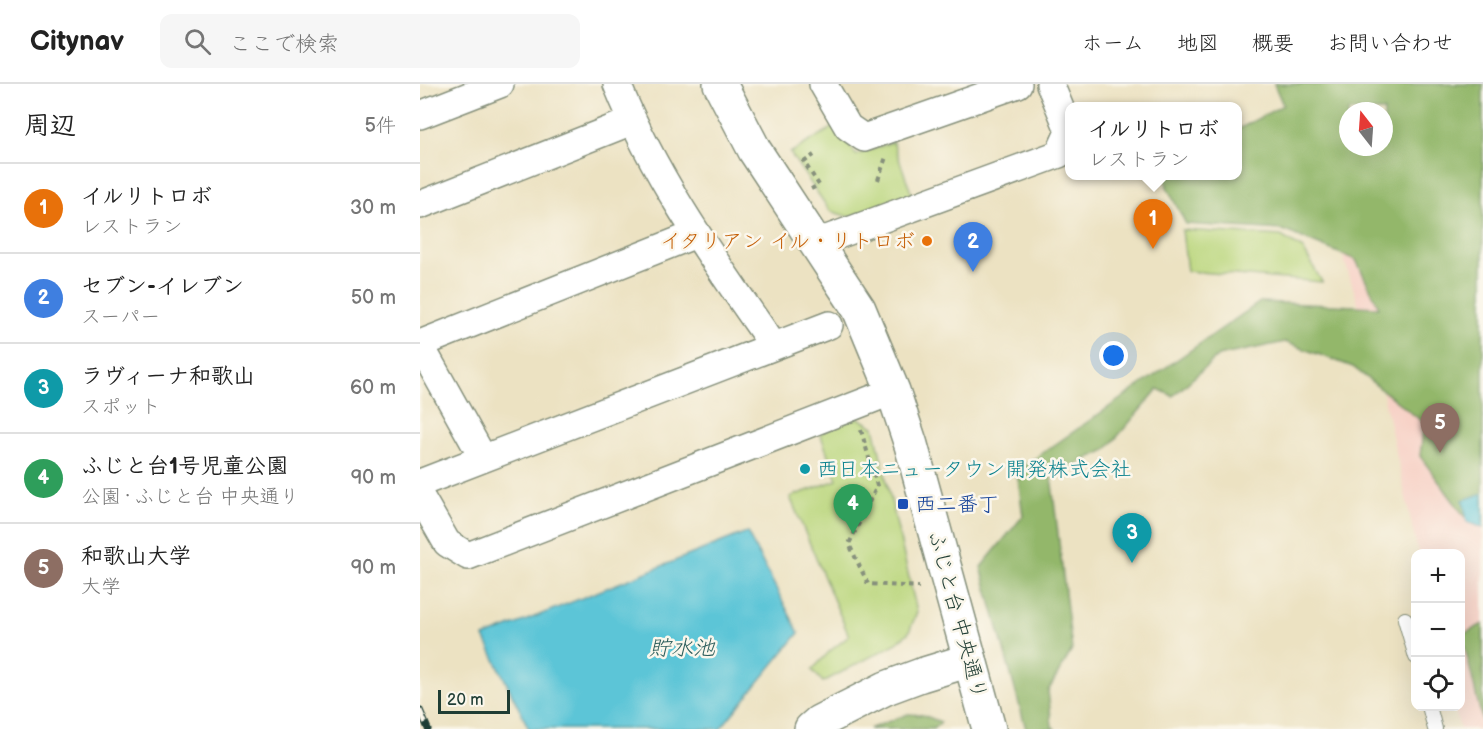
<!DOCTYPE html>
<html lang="ja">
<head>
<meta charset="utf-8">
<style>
	:root { --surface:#fff; --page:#f6f6f6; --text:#222; --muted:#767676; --line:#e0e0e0; --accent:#1f6fb2 }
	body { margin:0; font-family:"Balsamiq Sans","Klee One",sans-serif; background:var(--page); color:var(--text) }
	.controls { position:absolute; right:18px; bottom:18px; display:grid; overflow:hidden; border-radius:12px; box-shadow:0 6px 24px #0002 }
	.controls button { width:54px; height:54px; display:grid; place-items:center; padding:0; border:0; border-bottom:2px solid var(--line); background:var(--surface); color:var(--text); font:30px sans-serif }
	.compass { position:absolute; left:919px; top:18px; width:54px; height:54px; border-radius:50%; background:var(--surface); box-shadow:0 6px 24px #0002; rotate:343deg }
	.scale { position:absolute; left:18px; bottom:15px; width:72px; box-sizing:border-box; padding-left:6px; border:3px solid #1f3d34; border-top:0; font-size:16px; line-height:21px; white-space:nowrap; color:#1f3d34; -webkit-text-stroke:4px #fbf7ec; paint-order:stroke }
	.you { position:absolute; left:694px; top:272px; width:21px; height:21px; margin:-15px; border:4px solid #fff; border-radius:50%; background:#1a73e8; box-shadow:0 0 0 9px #1a73e833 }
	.badge { display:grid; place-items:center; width:39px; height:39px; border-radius:50%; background:var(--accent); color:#fff; font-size:20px; font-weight:700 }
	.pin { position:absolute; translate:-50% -50px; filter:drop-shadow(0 2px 3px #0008) }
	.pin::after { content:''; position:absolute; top:32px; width:21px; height:18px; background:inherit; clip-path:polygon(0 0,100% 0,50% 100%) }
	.popup { position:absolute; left:645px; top:18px; width:177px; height:78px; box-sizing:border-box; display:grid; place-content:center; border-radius:12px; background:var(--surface); filter:drop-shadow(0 2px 4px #0005); font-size:20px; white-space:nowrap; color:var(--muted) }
	.popup b { font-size:22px; color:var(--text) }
	.popup::after { content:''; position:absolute; left:50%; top:100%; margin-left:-12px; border:12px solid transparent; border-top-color:var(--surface) }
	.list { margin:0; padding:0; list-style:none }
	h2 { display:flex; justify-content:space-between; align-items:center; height:78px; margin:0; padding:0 24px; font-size:26px }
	h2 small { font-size:20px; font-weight:400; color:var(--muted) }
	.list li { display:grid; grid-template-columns:39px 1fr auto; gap:18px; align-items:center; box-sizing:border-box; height:90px; padding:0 24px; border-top:2px solid var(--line) }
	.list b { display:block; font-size:22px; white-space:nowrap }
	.list p { margin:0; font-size:20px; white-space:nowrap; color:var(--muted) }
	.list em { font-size:20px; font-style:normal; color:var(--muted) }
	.icon { flex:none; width:33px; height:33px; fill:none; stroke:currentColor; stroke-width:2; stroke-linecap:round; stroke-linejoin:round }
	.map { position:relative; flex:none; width:1063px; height:645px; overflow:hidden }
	header { display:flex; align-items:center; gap:36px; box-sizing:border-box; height:84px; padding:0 30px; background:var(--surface); border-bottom:2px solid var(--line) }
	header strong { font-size:28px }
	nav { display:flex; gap:33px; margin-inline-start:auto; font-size:21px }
	.search { width:420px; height:54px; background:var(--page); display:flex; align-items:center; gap:15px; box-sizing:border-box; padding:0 21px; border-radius:12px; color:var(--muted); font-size:22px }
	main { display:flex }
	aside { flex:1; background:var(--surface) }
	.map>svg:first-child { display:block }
</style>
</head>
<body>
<header>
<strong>Citynav</strong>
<div class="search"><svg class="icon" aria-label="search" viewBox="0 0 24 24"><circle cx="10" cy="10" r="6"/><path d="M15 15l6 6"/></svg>ここで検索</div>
<nav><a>ホーム</a><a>地図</a><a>概要</a><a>お問い合わせ</a></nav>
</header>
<main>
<aside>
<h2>周辺<small>5件</small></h2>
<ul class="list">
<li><span class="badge" style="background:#e8710a">1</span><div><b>イルリトロボ</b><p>レストラン</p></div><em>30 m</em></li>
<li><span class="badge" style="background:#3f7fe0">2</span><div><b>セブン-イレブン</b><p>スーパー</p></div><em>50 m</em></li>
<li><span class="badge" style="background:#0f9aa8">3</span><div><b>ラヴィーナ和歌山</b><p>スポット</p></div><em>60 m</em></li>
<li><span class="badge" style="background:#2e9e5b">4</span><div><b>ふじと台1号児童公園</b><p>公園 · ふじと台 中央通り</p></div><em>90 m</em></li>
<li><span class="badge" style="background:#8d6e63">5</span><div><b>和歌山大学</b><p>大学</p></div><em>90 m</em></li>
</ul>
</aside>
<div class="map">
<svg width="1063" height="645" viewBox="0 0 1063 645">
	<rect width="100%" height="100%" fill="#fbf7ec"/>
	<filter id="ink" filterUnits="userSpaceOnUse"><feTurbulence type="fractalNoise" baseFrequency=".0167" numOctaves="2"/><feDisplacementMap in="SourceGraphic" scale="12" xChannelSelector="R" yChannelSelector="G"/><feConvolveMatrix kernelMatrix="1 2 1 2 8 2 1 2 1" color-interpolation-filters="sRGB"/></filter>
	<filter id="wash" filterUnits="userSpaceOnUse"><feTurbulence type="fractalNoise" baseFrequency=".008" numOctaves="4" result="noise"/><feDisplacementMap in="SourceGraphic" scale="24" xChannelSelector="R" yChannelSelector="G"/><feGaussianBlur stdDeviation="1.35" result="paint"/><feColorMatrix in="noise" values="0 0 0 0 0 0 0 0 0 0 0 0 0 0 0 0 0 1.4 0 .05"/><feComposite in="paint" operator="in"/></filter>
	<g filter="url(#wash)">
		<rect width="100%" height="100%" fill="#ece2c2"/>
		<!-- built -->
		<path fill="#f7d1c6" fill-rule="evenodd" d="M868 0H1063V645H1040L1034 623 1040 622V470L998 469 954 269ZM928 27H964V63H928Z"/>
		<!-- green -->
		<g fill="#bad67b" stroke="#6c8a58" stroke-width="1.5">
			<polygon points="417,41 436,71 473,58 492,111 429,133 410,127 370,69"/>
			<polygon points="762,146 861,152 883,165 902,198 767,187"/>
			<polygon points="437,333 454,343 497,528 489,548 477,559 403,598 392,586 410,567 429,552 370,413 417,396 400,349"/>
		</g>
		<!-- forest -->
		<g fill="#93b76b" stroke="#597a50" stroke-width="1.5" fill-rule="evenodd">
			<path d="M854 0H1063V439L1045 433 1000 372 1004 339 933 283 865 258 798 272 753 312 738 305 686 366 631 392 652 566 628 607 632 642 635 645H606L561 483 603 432 597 387 840 218 959 223 936 176 863 146 766 140 747 103 745 92H817V46L863 21ZM928 27H964V63H928Z"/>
			<polygon points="1063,540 1063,640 1042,551"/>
			<polygon points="488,630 503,631 521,638 513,645 449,645"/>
		</g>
		<!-- water -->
		<g fill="#5cc5d7" stroke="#3e8186" stroke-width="1.5">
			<polygon points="1063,409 1063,444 1047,438 1043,416"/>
			<polygon points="327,448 379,549 300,645 109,645 64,553"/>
		</g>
	</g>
	<g filter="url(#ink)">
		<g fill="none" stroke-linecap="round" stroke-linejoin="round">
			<!-- lane casing -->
			<g stroke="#86907b" stroke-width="16">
				<g id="lane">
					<polyline points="985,535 996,573"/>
					<polyline points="1009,622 1015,645"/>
				</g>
			</g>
			<!-- street casing -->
			<g stroke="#86907b" stroke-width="30">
				<g id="street">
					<path d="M197 0C235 95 295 178 353 261"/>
					<polyline points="403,0 428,43 444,54 598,0"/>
					<polyline points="630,0 649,46"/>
					<polyline points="0,31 80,0"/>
					<polyline points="0,121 212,37"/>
					<polyline points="396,159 639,70 649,48"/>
					<polyline points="0,260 276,150"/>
					<polyline points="0,261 63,374"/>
					<polyline points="0,399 409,241"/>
					<polyline points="0,412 27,459 48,472 473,307"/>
				</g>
			</g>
			<!-- secondary casing -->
			<g stroke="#86907b" stroke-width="36">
				<g id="secondary">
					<polyline points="300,0 335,67 439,225 473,307 491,361 569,645"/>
					<polyline points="391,645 399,638 466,604 501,591 550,576"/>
				</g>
			</g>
			<!-- path -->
			<g stroke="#86907b" stroke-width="4" stroke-dasharray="4.5 4.5" stroke-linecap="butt">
				<polyline points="458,96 466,73"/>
				<polyline points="391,105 399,101 384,78 394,71"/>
				<polyline points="441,346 457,402 429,460 448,500 499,503"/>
			</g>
			<!-- lane -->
			<use href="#lane" stroke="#fff" stroke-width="14"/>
			<!-- street -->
			<use href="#street" stroke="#fff" stroke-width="27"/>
			<!-- secondary -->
			<use href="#secondary" stroke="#fff" stroke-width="33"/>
			<!-- rail casing -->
			<g stroke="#1f3d34" stroke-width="7">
				<polyline id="rail" points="0,626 8,645"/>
			</g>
			<!-- rail -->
			<use href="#rail" stroke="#fbf7ec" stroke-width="4.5" stroke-dasharray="14" stroke-linecap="butt"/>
		</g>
	</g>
	<!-- markers -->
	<circle fill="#e8710a" stroke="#fbf7ec" stroke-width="2" cx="507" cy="157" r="6"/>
	<circle fill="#0f9aa8" stroke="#fbf7ec" stroke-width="2" cx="385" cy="385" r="6"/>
	<rect fill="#1a4fb4" stroke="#fbf7ec" stroke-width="2" x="477" y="414" width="12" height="12" rx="3"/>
	<g text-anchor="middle" stroke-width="5" stroke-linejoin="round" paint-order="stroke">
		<!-- food labels -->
		<g font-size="21" fill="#c56008" stroke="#fbf7ec" text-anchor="end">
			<text x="495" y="164">イタリアン イル・リトロボ</text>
		</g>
		<!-- culture labels -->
		<g font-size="21" fill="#0d838f" stroke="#fbf7ec" text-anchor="start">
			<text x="397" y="392">西日本ニュータウン開発株式会社</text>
		</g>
		<!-- transit labels -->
		<g font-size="21" fill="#164399" stroke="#fbf7ec" text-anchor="start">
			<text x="495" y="427">西二番丁</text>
		</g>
		<!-- street labels -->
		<g font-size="21" fill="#1f3d34" stroke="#fbf7ec">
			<text transform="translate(538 531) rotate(75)" y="7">ふじと台 中央通り</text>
		</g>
		<!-- water labels -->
		<g font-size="22" font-style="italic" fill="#2e5f5d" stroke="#fbf7ec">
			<text x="262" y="571">貯水池</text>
		</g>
	</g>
</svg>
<div class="controls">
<button>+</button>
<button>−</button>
<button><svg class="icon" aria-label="locate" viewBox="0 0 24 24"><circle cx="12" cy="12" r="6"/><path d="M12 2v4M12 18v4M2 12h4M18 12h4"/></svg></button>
</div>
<svg class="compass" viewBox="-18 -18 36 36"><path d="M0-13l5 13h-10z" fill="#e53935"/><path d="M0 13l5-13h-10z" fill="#767676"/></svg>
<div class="scale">20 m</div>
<div class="you"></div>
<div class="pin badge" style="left:733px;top:165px;background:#e8710a">1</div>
<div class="popup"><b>イルリトロボ</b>レストラン</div>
<div class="pin badge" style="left:553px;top:188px;background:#3f7fe0">2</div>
<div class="pin badge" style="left:712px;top:479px;background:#0f9aa8">3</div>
<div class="pin badge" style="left:433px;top:450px;background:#2e9e5b">4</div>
<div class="pin badge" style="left:1020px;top:369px;background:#8d6e63">5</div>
</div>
</main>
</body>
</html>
